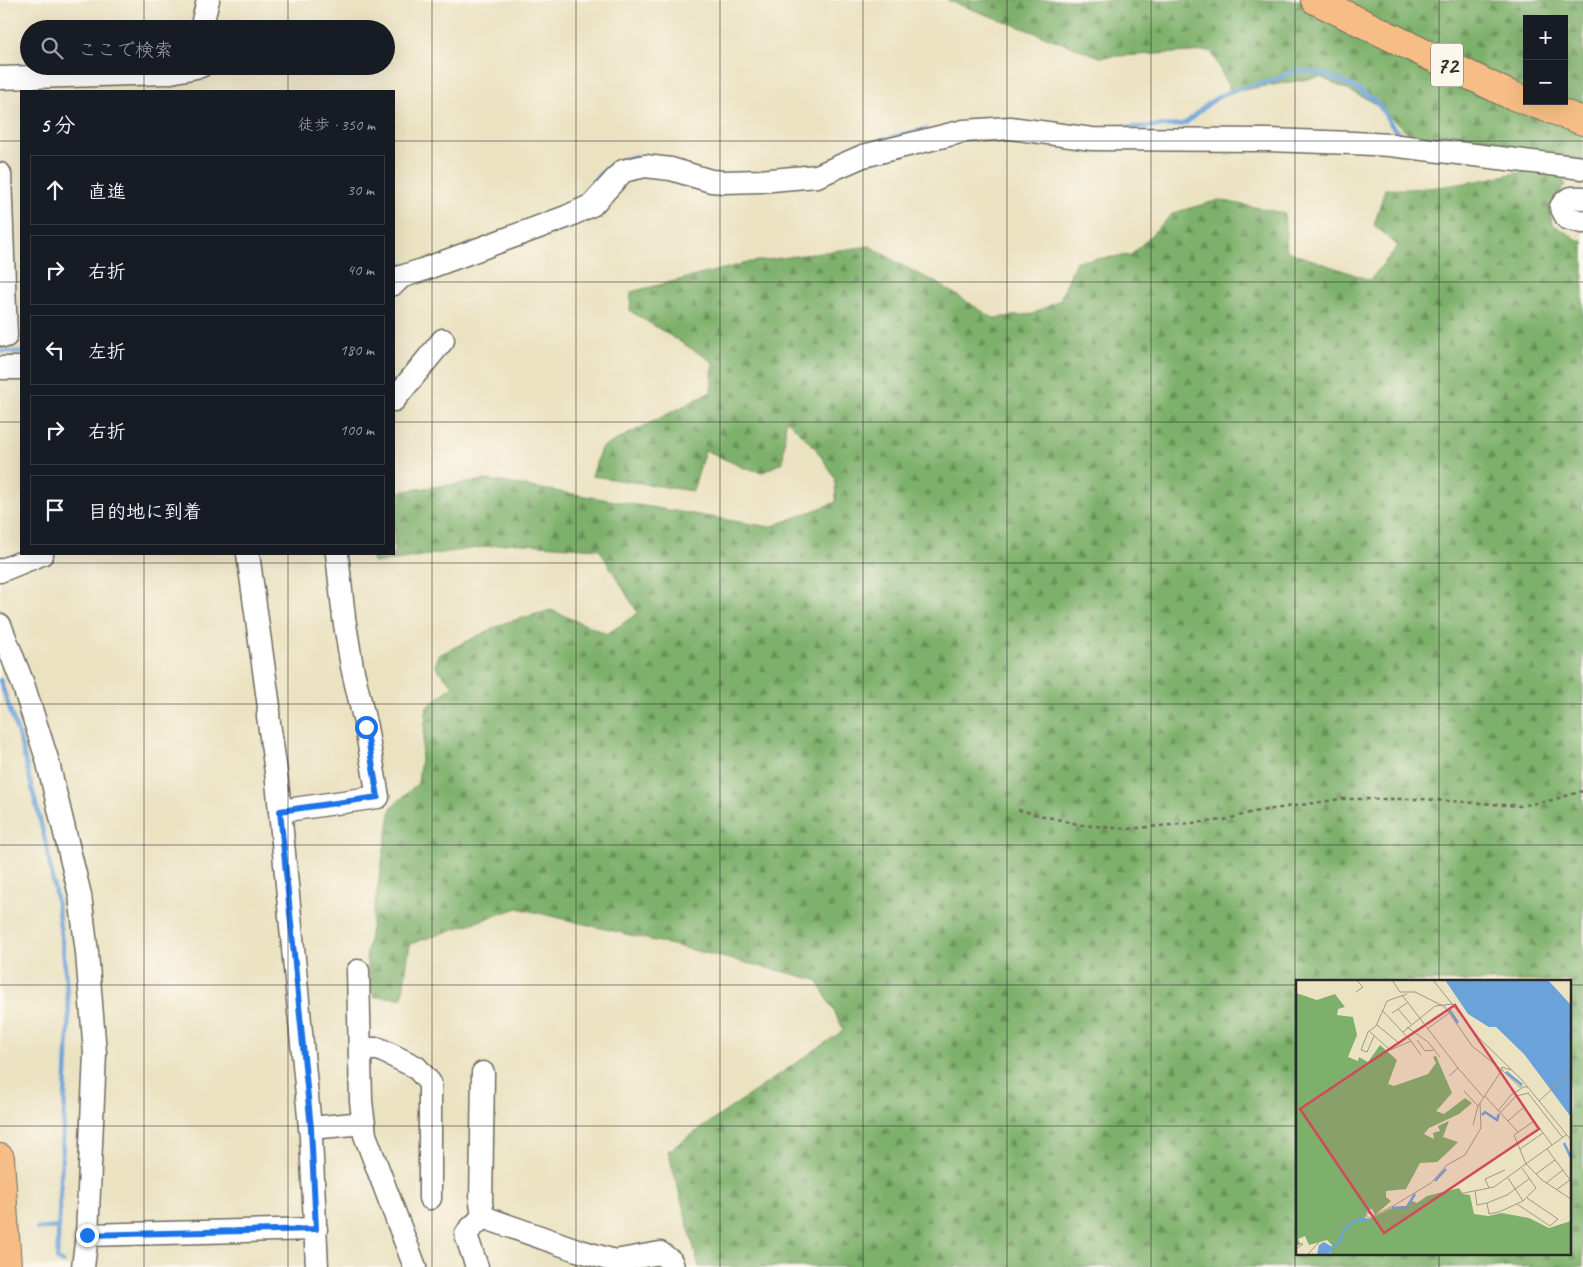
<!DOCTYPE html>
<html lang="ja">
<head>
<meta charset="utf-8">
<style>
	:root { --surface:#171b24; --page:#242831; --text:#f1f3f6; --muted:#9ea1a6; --line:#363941 }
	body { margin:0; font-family:Caveat,"Klee One",sans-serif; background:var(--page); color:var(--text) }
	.controls { position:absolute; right:15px; top:15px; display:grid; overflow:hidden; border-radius:0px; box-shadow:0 5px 20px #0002 }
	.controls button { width:45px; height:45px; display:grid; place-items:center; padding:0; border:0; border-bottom:1px solid var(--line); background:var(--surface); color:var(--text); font:25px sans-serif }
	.stop { position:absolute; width:15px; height:15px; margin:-11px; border:4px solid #1a73e8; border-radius:50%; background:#fff }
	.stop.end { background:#1a73e8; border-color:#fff; box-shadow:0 1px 5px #0008 }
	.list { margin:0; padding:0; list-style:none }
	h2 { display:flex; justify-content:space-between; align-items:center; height:65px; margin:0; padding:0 20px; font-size:21px }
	h2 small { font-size:16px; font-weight:400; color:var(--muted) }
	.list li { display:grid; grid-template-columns:32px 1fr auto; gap:15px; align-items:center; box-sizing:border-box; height:70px; margin:0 10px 10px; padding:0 10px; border:1px solid var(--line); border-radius:0px }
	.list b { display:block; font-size:19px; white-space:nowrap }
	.list em { font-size:16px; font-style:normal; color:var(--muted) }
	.icon { flex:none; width:28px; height:28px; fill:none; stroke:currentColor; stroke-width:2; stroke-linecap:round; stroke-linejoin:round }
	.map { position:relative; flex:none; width:1583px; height:1267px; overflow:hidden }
	.search { position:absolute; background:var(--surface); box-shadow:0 5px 20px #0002; left:20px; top:20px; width:375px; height:55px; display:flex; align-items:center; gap:12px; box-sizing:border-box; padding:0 18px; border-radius:28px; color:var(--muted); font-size:19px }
	.panel { position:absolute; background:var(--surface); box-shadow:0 5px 20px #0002; left:20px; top:90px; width:375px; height:465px; border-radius:0px }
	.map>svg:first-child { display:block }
</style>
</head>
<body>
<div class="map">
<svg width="1583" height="1267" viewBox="0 0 1583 1267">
	<defs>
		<pattern id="forest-firs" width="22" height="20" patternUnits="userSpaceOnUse" patternTransform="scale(1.25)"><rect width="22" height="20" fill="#7db06a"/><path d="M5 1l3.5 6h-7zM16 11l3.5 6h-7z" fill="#678f57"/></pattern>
	</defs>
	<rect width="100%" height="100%" fill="#fbf7ec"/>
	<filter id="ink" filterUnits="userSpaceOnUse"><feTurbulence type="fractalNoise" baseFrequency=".02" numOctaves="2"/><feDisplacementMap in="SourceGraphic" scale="10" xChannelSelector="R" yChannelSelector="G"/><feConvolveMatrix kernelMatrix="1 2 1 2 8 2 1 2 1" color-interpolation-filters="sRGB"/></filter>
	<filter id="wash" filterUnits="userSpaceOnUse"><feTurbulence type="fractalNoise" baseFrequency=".0096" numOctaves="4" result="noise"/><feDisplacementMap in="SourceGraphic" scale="20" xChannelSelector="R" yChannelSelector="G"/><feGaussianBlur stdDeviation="1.12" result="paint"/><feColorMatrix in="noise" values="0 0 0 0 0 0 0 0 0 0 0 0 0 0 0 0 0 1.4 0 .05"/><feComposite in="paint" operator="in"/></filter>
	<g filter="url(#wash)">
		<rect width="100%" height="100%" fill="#ebe2c1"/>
		<!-- forest -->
		<g fill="url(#forest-firs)" stroke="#546e4a" fill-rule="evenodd">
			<path d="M947 0H1583V163L1412 136 1371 101 1320 77 1231 92 1211 51 1100 57ZM1527 19H1564V101H1527Z"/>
			<path d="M1534 169 1562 172 1565 184 1550 209 1552 224 1580 241H1583V1267H699L668 1151 844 1030 817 980 518 908 410 944 402 998 373 997 366 958 391 808 418 783 427 707 453 686 435 666 439 655 504 623 551 610 607 634 638 613 599 549 511 543 374 563 370 554H394V492L489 480 770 527 836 502 835 478 816 449 786 419 783 462 763 472 744 468 705 450 693 491 592 476 601 448 711 392 713 362 630 311 631 292 751 262 870 246 903 266 939 284 993 318 1033 314 1060 300 1076 261 1131 255 1173 213 1219 200 1284 213 1287 251 1370 280 1398 246 1374 225 1385 189C1435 191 1485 180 1534 169ZM1297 981H1569V1253H1297Z"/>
		</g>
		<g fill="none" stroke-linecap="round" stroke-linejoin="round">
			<!-- stream -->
			<g stroke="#6ba2d9" stroke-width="4.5">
				<path d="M1120 128 1181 125 1187 122C1197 113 1208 103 1220 96 1233 88 1260 85 1275 80 1282 78 1289 71 1296 71 1319 69 1353 85 1371 98 1387 109 1389 131 1405 137"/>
				<path d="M876 142C891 136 911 132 926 129"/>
				<path d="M580 200C595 179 609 158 637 157"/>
				<polyline points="394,267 404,265"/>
				<polyline points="0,351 21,352"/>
				<polyline points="0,680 20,740 46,844 57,904 64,958 69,1014 57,1259 63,1263"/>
				<polyline points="37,1229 59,1227"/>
			</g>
		</g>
	</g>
	<g filter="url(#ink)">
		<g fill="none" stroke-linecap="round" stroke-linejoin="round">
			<!-- minor casing -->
			<g stroke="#6e6b60" stroke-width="25">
				<g id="minor">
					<polyline points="201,29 208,0"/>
					<polyline points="0,78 166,73 201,66"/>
					<polyline points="0,174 6,336"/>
					<path d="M1583 198C1572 197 1567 197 1561 207L1567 218 1583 222"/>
					<polyline points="394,284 401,277 422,270 566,217 592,205 623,171 645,166 671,169 711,181 724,182 760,181 817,176 863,156 964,131 1010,128 1092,139 1268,140 1353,143 1390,145 1583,168"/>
					<polyline points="0,368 21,368"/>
					<polyline points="394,400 443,340"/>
					<polyline points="248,554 269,707 268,716 276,772 280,811"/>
					<polyline points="0,571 42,554"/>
					<polyline points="0,625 23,684 47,759 80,895 87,953 95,1053 87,1235 83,1267"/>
					<polyline points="358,971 361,1101 365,1135 415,1267"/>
					<polyline points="361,1049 379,1049 416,1067 430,1083 430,1198"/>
					<polyline points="483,1073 481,1203 483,1217"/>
					<polyline points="311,1128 364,1123"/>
					<polyline points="87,1235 316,1229"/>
					<polyline points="317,1267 311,1138 280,811 378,797 366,727 352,667 344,618 337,554"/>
					<polyline points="477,1267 466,1235 469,1230 483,1217 577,1250 615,1261 660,1253 671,1261 673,1267"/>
				</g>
			</g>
			<!-- major casing -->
			<g stroke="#6e6b60" stroke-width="30">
				<g id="major">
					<polyline points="1315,0 1508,94 1583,121"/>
					<polyline points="0,1158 7,1267"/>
				</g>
			</g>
			<!-- path -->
			<polyline stroke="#6e6b60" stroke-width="2.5" stroke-dasharray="4 4" stroke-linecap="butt" points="1018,810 1082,825 1127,829 1224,820 1253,812 1341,799 1421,799 1520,806 1552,800 1583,791"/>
			<!-- minor -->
			<use href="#minor" stroke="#fff" stroke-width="22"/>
			<!-- major -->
			<use href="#major" stroke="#f6be86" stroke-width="28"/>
		</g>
	</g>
	<g fill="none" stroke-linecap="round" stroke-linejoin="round" filter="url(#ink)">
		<!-- route -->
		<polyline stroke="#1a73e8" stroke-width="6" points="87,1235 316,1229 311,1128 280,811 378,797 366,727"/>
	</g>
	<!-- grid -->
	<path fill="none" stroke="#2b2b2b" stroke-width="1" stroke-opacity="0.55" d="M144 0V29M288 0V29M432 0V1267M576 0V1267M720 0V1267M863 0V1267M1007 0V1267M1151 0V1267M1295 0V1267M1439 0V981M144 66V91M288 66V91M0 141H21M394 141H1583M0 282H21M394 282H1583M0 422H21M394 422H1583M144 554V1267M288 554V1267M0 563H1583M0 704H1583M0 845H1583M0 985H1297M1569 985H1583M0 1126H1297M1569 1126H1583M1439 1253V1267"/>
	<g text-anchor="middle" stroke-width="4.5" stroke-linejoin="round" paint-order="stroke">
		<!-- shield labels -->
		<rect fill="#fbf7ec" stroke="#696865" stroke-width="1" x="1431" y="43.5" width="32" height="43" rx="4"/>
		<g font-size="24" font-weight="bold" fill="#2b2b2b">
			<text x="1447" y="73">72</text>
		</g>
	</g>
	<!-- overview -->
	<g transform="translate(1296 980)">
		<rect width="275" height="275" fill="#ebe2c1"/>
		<path d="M0 13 21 20 39 14 49 27 42 29 41 35 57 37 61 55 52 77 62 81 63 77 72 82 84 65 101 80 92 104 98 106 132 94 140 83 137 77 140 76 156 113 140 131 148 134 169 118 176 123 163 134 133 148 128 154 138 159 137 153 144 151 142 146 153 141 147 157 162 162 152 172 141 182 124 183 110 209 90 211V217L95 221 79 235 76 229H72L69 238 73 239 96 228H108L116 221 121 223 131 216 163 208 167 214 174 215 178 234 192 236 206 233 233 238 253 248 275 241V275H33L38 267 31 260 13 265 9 256 2 259 4 264 0 267Z" fill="#7db06a"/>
		<path d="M149 0H252L275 25V137L228 74 200 47H193L172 34ZM28 262 38 268 32 275H21L23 265Z" fill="#6ba2d9"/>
		<path fill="none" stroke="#6ba2d9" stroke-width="2.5" d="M153 29 162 43M210 92 226 105M186 135 189 132 201 140 203 134M268 163 275 178M139 201 150 189M96 228 111 227 119 214M36 267 44 261 47 251 56 243 65 239 73 240"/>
		<path fill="none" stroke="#9e9985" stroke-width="1" d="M60 0 67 7 60 12M96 0 104 12H119L149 27 176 66 206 90V87L215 90M137 0 184 59 226 100 275 160M106 15 162 88 153 96M102 29 115 44M96 33 111 23M81 45 104 64M111 47 132 62 144 77M131 49 153 33M73 51 94 70 115 61 86 30M107 52 139 26 157 24M78 56 71 72 65 70 72 52 80 46 91 21 111 14M121 60 129 71 138 70M115 61 125 75M162 88 188 118M168 111 182 126 184 123M232 113 267 158M189 116 222 152M220 116 256 165M243 121 275 92M202 131 215 115 226 108M204 133 220 116 233 113M212 141 228 127M238 141 218 155 230 184 246 200 275 219M177 145 182 126M224 169 247 153M251 169 275 201M240 194 259 180M212 198 227 221M250 203 267 190M193 208 189 199 209 190M260 210 274 200M179 211 181 225 191 223 211 215 233 199M191 223 193 234 203 232 227 221 240 208 226 188M221 224 254 246 262 239 231 218M0 263 7 264 0 269M11 275 36 248 75 231 70 236 74 238 97 226 135 203 151 185 169 175 185 148 184 123 206 90 224 107H232M36 275 62 250 77 242 122 233 153 216 198 207 270 155"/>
		<path fill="#d1495b" fill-opacity="0.15" stroke="#d1495b" stroke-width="2.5" d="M159 25 243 149 88 253 4 129Z"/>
		<rect width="275" height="275" fill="none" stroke="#2b2b2b" stroke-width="2.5"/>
	</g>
</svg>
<div class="controls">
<button>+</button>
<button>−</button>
</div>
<div class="stop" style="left:366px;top:727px"></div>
<div class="stop end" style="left:87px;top:1235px"></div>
<div class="search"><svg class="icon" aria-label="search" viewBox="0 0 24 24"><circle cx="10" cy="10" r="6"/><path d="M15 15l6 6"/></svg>ここで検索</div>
<section class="panel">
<h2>5 分<small>徒歩 · 350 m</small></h2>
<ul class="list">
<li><svg class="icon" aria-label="ahead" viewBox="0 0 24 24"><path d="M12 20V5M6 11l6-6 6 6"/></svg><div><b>直進</b></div><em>30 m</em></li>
<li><svg class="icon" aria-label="right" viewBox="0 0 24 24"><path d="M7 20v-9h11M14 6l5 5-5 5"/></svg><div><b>右折</b></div><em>40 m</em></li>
<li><svg class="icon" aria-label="left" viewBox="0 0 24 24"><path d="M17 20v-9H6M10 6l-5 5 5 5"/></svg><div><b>左折</b></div><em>180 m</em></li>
<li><svg class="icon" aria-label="right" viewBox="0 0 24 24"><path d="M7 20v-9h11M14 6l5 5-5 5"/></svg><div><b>右折</b></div><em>100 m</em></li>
<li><svg class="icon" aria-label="arrive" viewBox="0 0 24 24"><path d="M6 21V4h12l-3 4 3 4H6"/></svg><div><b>目的地に到着</b></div></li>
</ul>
</section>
</div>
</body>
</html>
